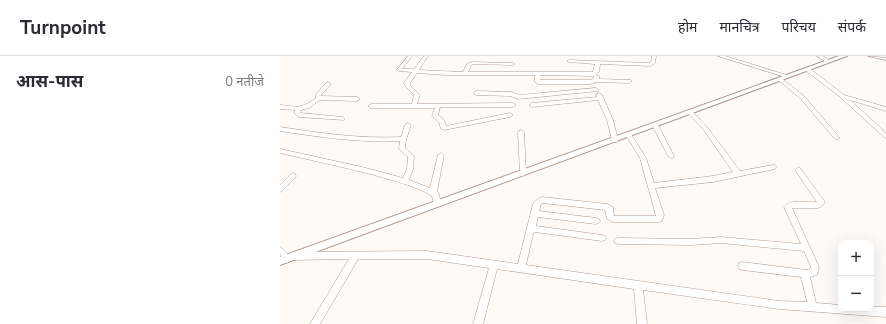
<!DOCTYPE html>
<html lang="hi">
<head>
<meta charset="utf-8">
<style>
	:root { --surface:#fff; --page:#f7f7f7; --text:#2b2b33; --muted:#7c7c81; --line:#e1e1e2 }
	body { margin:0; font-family:"Nunito Sans","Noto Sans Devanagari",sans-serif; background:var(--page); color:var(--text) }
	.controls { position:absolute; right:12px; bottom:12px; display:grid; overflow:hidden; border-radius:8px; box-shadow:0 4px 16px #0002 }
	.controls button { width:36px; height:36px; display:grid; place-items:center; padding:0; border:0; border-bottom:1px solid var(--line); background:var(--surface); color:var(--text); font:20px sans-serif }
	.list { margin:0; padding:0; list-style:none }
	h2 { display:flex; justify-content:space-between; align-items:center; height:52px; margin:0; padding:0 16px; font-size:17px }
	h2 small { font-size:13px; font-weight:400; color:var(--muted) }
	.map { position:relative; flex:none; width:606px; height:268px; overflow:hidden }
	header { display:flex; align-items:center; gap:24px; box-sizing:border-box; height:56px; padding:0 20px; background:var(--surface); border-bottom:1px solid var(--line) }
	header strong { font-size:19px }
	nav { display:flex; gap:22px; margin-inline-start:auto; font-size:14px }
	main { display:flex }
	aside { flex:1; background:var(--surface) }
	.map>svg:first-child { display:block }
</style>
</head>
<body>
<header>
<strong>Turnpoint</strong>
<nav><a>होम</a><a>मानचित्र</a><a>परिचय</a><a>संपर्क</a></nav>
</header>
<main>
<aside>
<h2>आस-पास<small>0 नतीजे</small></h2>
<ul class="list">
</ul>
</aside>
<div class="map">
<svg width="606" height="268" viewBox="0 0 606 268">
	<rect width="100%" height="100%" fill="#fefaf8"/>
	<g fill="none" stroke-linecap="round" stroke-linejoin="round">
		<!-- minor casing -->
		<g stroke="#ae998f" stroke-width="1">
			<g id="minor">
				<path d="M128 0H133L129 4 122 13H134L144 0H148L139 14 183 16 187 8 192 6 233 7 235 8 233 9 193 8 191 10 188 16H313L315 8 289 6 287 5 289 4 369 7 371 6 372 0H376L375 7 370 10 320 8 319 16 316 19 319 20V23L351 24 352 25 349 27 316 26 310 28H258L255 26V19H166L137 17 130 27V29L140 39 137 48 233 47 236 49 233 51H160L158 59 164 64 166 70 230 57 233 59 230 61 164 74 161 73 159 66 152 60 155 52H91L88 50 91 48H132L134 39 126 31 124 27 132 16 119 15 117 14ZM260 19 314 20 313 23 310 24H260Z"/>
				<polygon points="438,0 445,0 510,20 505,21"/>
				<polygon points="537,0 543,0 550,5 546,6"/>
				<polygon points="588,0 606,2 606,4"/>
				<polygon points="525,12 529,12 564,39 606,51 606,55 570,44 606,77 606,82 604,81 559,40 525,14"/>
				<polygon points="500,21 524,40 559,81 560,82 559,83 555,83 520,42 498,24 497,23"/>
				<path d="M48 26 51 28 41 39V40L77 41 80 43 77 45 40 44 29 52 21 54 20 57 62 61 64 62V64L19 61 15 58V54L0 53V49C19 51 20 53 36 42V38L46 27Z"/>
				<polygon points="316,32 318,33 318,35 238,43 231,40 196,39 193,37 196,35 232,36 239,39"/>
				<polygon points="319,37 322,39 333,64 338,84 337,86 333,86 332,84 327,64 318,44 252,51 249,49 252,47 317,41 316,39"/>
				<path d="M410 54 412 55 427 71 460 115 493 109H495L496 111 495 113 433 126 375 132 384 159 382 165 379 166H333L327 163 325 154 263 147 261 148 259 155 316 162 319 163 320 165 319 167 316 168 258 161 256 170 322 179 325 180 326 182 325 184 322 185 255 176 253 178 246 209 499 245 527 246 521 221 462 214 459 213 458 210 459 207 462 206 527 214 530 213 531 211 524 195 441 187 411 189 338 188 335 187 334 185 335 183 338 182 411 183 441 181 521 188 504 151C511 142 527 147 537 146L515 114 518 111 520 112 545 146 541 151 538 152H512L539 211 537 219 530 221 536 247 561 249V253H591V251H606V261L499 253 363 234 367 268H357L354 233 217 213 203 268H193L209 212 147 203H78L40 268H30L69 203 14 204 11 203 10 200 11 197 14 196 147 195 238 208 253 148C256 144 258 143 262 141L327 148 333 151 334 160H376L360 102 346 79 349 77 351 78 366 102 374 127 433 120 453 116 423 73 408 57 407 56Z"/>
				<path d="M128 67 131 69 126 84 125 92 134 100 133 113 129 124 150 132 158 99 161 97 164 99 157 135C159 139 162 146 160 150H154L152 140C134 129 114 125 94 119 63 111 31 104 0 97V93L82 111 123 122 127 113 128 101 119 93 120 85C79 87 40 81 0 75V71C40 77 80 83 121 81L125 69Z"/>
				<polygon points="375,67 378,69 394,100 393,102 391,102 388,100 372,69"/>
				<polygon points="241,74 244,76 246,117 243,120 240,117 238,76"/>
				<polygon points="13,117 15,118 16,120 15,122 2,135 0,136 0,129 11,118"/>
				<path d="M0 191C5 193 8 199 10 203L9 206 6 207C0 204 0 198 0 191Z"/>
			</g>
		</g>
		<!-- major casing -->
		<g stroke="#ae998f" stroke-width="2">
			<polygon id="major" points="559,0 567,0 0,209 0,201"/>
		</g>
		<!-- minor -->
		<use href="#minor" fill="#fff" fill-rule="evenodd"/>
		<!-- major -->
		<use href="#major" fill="#fff" fill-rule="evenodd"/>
	</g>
</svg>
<div class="controls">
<button>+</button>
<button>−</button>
</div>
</div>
</main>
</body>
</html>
